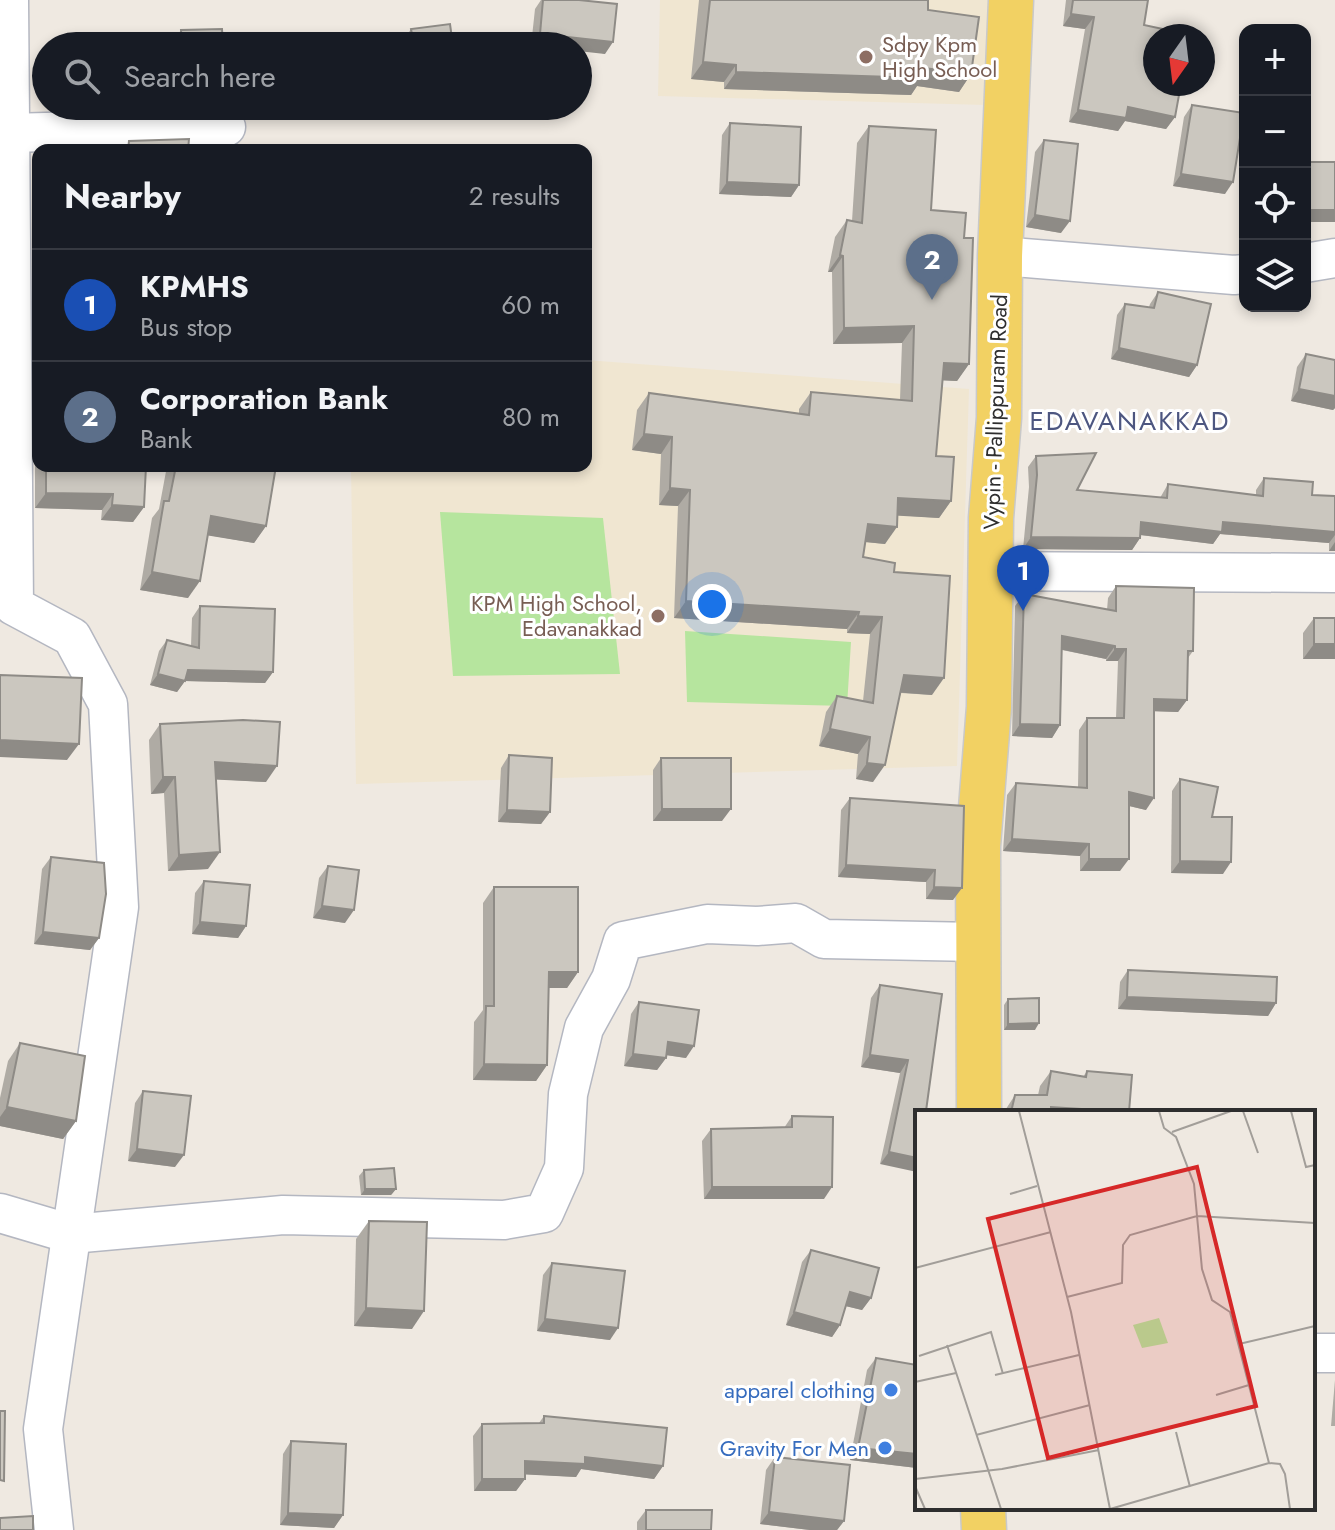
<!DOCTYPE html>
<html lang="en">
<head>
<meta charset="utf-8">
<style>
	:root { --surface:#171b24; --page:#242831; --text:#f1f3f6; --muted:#9ea1a6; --line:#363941; --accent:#0f766e }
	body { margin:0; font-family:Jost,sans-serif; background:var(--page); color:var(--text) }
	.controls { position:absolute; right:24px; top:24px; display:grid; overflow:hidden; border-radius:16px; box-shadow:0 4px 12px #0003 }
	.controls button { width:72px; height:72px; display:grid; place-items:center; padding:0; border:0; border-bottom:2px solid var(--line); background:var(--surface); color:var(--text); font:40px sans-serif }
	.compass { position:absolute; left:1143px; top:24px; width:72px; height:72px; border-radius:50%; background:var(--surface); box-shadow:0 4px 12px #0003; rotate:194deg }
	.you { position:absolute; left:712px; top:604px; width:28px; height:28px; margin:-20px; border:6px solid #fff; border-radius:50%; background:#1a73e8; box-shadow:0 0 0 12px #1a73e833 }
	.badge { display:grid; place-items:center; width:52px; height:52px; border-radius:50%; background:var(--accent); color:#fff; font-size:26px; font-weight:700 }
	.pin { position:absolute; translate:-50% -66px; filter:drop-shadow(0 2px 4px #0008) }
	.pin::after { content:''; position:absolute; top:42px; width:28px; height:24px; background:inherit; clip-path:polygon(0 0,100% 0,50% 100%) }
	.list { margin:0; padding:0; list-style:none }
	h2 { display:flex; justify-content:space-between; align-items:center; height:104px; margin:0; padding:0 32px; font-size:34px }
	h2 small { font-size:26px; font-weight:400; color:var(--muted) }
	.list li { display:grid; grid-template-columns:52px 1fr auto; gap:24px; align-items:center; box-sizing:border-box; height:112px; padding:0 32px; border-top:2px solid var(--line) }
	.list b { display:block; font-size:30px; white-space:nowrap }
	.list p { margin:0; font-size:26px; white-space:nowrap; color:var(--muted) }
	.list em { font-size:26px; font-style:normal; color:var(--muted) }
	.icon { flex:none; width:44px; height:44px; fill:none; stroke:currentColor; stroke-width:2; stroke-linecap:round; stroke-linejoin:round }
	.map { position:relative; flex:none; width:1335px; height:1530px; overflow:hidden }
	.search { position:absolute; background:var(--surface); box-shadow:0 4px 12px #0003; left:32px; top:32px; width:560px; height:88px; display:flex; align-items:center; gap:20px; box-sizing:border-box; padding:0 28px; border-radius:44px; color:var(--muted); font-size:30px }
	.panel { position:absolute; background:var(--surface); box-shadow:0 4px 12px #0003; left:32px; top:144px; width:560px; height:328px; border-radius:16px }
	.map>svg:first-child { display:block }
</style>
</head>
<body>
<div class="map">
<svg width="1335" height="1530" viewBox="0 0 1335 1530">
	<rect width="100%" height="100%" fill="#efe9e1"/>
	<!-- education -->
	<g fill="#f0e6d1">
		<polygon points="660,0 989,0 986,105 658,96"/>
		<polygon points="586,360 969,389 957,766 356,784 351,466 586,466"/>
	</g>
	<!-- green -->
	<g fill="#b6e59e">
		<polygon points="440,512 603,518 620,674 453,676"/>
		<polygon points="685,631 851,642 847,706 687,702"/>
	</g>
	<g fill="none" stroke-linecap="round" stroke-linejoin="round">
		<!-- minor casing -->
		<g stroke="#b4b7c1" stroke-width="41">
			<g id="minor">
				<polyline points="9,0 14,606 72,637 108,704 119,907 43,1429 54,1530"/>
				<polyline points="10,133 226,127"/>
				<polyline points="1000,256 1234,275 1245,274"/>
				<polyline points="1305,263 1335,258"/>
				<polyline points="990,571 1335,573"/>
				<polyline points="0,1213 71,1234 283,1215 504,1220 544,1213 564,1168 568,1094 584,1028 611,979 623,941 707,924 757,926 796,923 824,939 976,942"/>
				<polyline points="1313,1353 1335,1353"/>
			</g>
		</g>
		<!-- major casing -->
		<g stroke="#c9c9c9" stroke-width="47">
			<g id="major">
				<polyline points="979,1112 978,846 989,707 991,518 999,418 1000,256 1011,0"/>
				<polyline points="983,1508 984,1530"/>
			</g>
		</g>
		<!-- minor -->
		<use href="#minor" stroke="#fff" stroke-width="38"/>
		<!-- major -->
		<use href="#major" stroke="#f2d163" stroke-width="44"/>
	</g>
	<!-- wall -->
	<g fill="#afaba4">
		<polygon points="541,0 579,0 605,54 578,46 531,46 535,9"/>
		<polygon points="699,0 928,0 928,10 971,74 959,92 917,86 911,95 724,89 724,82 691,79"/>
		<polygon points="1066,0 1148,0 1144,25 1175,117 1166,129 1125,121 1118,131 1069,122 1085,29 1063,26"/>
		<polygon points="411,29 453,46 403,46 403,42"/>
		<polygon points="181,30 223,46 173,46 173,42"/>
		<polygon points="1192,105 1225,194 1173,186 1184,117"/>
		<polygon points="730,123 799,185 791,197 719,194 722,135"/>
		<polygon points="869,126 931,210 964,238 969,364 957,381 943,380 936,456 951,501 939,518 897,515 885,544 865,542 863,557 894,572 932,695 901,693 873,782 856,779 858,754 819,746 826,712 837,696 863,701 870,634 847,633 847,629 674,618 678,506 659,505 661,454 632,450 637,410 649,393 799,414 799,409 811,392 900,400 902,343 833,344 832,272 828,272 835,237 847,220 852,221 857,143"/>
		<polygon points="1044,140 1061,233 1026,227 1035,152"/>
		<polygon points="1158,292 1197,365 1189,377 1111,359 1117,315 1125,304 1149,307 1150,304"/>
		<polygon points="1306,354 1335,360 1335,408 1333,410 1291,401 1297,367"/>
		<polygon points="38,435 38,466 146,466 144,507 133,522 101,520 102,510 35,508 35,440"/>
		<polygon points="1036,456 1077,490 1160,498 1168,484 1256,495 1256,490 1264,478 1312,495 1335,496 1335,551 1329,551 1329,543 1220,534 1213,544 1140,535 1140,538 1132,550 1023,549 1029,487 1028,467"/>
		<polygon points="167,466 276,466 266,526 254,543 208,535 188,598 140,590 152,518 159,509"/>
		<polygon points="1116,586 1193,651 1188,658 1187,700 1178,712 1154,711 1146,810 1129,806 1120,871 1080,871 1080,856 1003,851 1007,795 1016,783 1078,787 1079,730 1087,718 1116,718 1118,661 1106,661 1106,659 1062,650 1060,725 1052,738 1012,736 1015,606 1024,594 1107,610 1108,598"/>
		<polygon points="200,606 273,672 265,683 185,681 177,692 150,685 159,651 167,640 191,646 192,618"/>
		<polygon points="1314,618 1335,618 1335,659 1303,659 1303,633"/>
		<polygon points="160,724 266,782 216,779 208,869 168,871 164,793 151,794 149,740"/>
		<polygon points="509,755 550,812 541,824 498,822 501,768"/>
		<polygon points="661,758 722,821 653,821 653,770"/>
		<polygon points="1180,779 1212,817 1223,874 1171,873 1172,791"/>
		<polygon points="850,798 964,806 953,900 926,899 926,882 838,877 841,810"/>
		<polygon points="51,857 99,938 90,950 34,944 42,869"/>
		<polygon points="328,866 345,923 313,918 319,878"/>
		<polygon points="204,881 246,926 238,938 192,934 195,893"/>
		<polygon points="494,887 578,972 567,988 548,988 547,1065 536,1081 473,1080 474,1022 483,1010 483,903"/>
		<polygon points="1128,970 1276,1003 1268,1016 1118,1009 1120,982"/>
		<polygon points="880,985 926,1111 880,1164 900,1073 861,1067 871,998"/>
		<polygon points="1008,999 1035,1030 1004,1030 1004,1005"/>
		<polygon points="639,1002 686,1058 666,1055 666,1058 657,1070 624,1066 631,1014"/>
		<polygon points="20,1043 76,1121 63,1139 0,1126 0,1098 8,1061"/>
		<polygon points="1051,1071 1083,1077 1087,1071 1129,1112 1004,1112 1015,1095 1038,1095 1040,1086"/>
		<polygon points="143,1091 175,1167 128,1161 135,1103"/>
		<polygon points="792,1116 824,1199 704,1199 702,1141 711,1129 784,1128"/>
		<polygon points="364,1170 396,1189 391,1195 361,1195 359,1176"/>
		<polygon points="369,1221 412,1329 354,1326 356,1239"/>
		<polygon points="811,1250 871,1298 862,1310 846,1306 840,1325 832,1337 786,1325 802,1262"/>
		<polygon points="552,1263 610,1340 537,1331 543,1275"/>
		<polygon points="876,1358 917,1365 917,1468 850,1460 867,1370"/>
		<polygon points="1335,1380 1335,1426 1331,1426"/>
		<polygon points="544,1416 663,1466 654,1479 581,1469 576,1477 525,1474 525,1479 516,1491 474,1491 473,1436 482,1424 539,1423"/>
		<polygon points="291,1441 343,1515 334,1528 280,1525 283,1454"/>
		<polygon points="775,1457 844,1521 837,1530 810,1530 760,1524 766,1470"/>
		<polygon points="646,1510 711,1530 637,1530 637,1522"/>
	</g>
	<!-- shaded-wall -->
	<g fill="#8e8b86">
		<polygon points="1071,14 1094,17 1085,29 1063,26"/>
		<polygon points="540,34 613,42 605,54 578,51 578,46 532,46"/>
		<polygon points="703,62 736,65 724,82 691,79"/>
		<polygon points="923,68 971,74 959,92 917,86 911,95 724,89 736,72"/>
		<polygon points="98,106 124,106 123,108 108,108"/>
		<polygon points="1128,107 1175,117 1166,129 1125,121 1118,131 1069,122 1078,110"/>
		<polygon points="1181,174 1233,182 1225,194 1173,186"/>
		<polygon points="727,182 799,185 791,197 719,194"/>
		<rect x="1305" y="210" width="30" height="12"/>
		<polygon points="1035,215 1070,221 1061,233 1026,227"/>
		<polygon points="840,255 843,256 832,272 828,272"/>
		<polygon points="914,326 902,343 833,344 844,328"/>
		<polygon points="1119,348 1197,365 1189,377 1111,359"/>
		<polygon points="944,363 969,364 957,381 932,380"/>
		<polygon points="1299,389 1335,396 1335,408 1333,410 1291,401"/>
		<polygon points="644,434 672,437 661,454 632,450"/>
		<polygon points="670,488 690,490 678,506 659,505"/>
		<polygon points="46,493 113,494 102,510 35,508"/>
		<polygon points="898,498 951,501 939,518 886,515"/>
		<polygon points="112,505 144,507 133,522 101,520"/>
		<polygon points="211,516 266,526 254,543 199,534"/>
		<polygon points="1141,522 1223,522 1335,532 1335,535 1329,543 1220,534 1213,544 1133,534"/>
		<polygon points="868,524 897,527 885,544 856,541"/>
		<polygon points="1031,537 1140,538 1132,550 1023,549"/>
		<polygon points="1335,542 1335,551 1329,551"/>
		<polygon points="152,572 200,581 188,598 140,590"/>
		<polygon points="686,601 859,612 847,629 674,618"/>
		<polygon points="858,616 882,617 870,634 847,633"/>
		<polygon points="1062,636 1115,646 1106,659 1054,648"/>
		<polygon points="1314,644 1335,644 1335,659 1303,659"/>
		<polygon points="1115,649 1126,649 1118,661 1106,661"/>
		<polygon points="188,670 273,672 265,683 185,681 177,692 150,685 158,674"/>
		<polygon points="904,675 944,678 932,695 893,692"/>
		<polygon points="1154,699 1187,700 1178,712 1146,711"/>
		<polygon points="1020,724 1060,725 1052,738 1012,736"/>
		<polygon points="830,729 870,737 858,754 819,746"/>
		<polygon points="0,740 79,744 67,760 0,757"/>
		<polygon points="215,762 277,766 266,782 204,779"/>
		<polygon points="867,763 885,765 873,782 856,779"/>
		<polygon points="163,777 175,777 164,793 151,794"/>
		<polygon points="1129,792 1154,798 1146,810 1121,804"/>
		<polygon points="662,809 731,809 722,821 653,821"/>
		<polygon points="507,810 550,812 541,824 498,822"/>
		<polygon points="1012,839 1089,844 1080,856 1003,851"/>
		<polygon points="220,852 208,869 168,871 179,855"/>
		<polygon points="1089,859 1129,859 1120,871 1080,871"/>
		<polygon points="1180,861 1231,862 1223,874 1171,873"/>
		<polygon points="846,865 935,870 926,882 838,877"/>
		<polygon points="934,887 962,888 953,900 926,899"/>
		<polygon points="322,906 354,910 345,923 313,918"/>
		<polygon points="200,922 246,926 238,938 192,934"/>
		<polygon points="43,932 99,938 90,950 34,944"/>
		<polygon points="549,972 578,972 567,988 537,988"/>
		<polygon points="1127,997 1276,1003 1268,1016 1118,1009"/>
		<polygon points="1039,1023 1035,1030 1004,1030 1008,1024"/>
		<polygon points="668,1042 694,1046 686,1058 659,1054"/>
		<polygon points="633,1054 666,1058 657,1070 624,1066"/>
		<polygon points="870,1055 908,1060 900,1073 861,1067"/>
		<polygon points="484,1064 547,1065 536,1081 473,1080"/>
		<polygon points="7,1107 76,1121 63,1139 0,1126 0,1117"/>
		<polygon points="1051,1107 1124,1112 1047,1112"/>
		<polygon points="137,1149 184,1155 175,1167 128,1161"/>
		<polygon points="889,1152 917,1158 917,1172 880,1164"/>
		<polygon points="712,1187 832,1187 824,1199 704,1199"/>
		<polygon points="365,1189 396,1189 391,1195 361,1195"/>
		<polygon points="850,1292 871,1298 862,1310 841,1305"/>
		<polygon points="366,1308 424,1311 412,1329 354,1326"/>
		<polygon points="794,1312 840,1325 832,1337 786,1325"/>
		<polygon points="545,1319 618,1328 610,1340 537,1331"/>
		<polygon points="858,1448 917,1454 917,1468 850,1460"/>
		<polygon points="585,1457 663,1466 654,1479 581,1469 576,1477 516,1474 525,1461"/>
		<polygon points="482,1479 525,1479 516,1491 474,1491"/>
		<polygon points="769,1512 844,1521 837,1530 810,1530 760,1524"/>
		<polygon points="288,1513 343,1515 334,1528 280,1525"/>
	</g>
	<!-- building -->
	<g fill="#cbc7bf" stroke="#8e8b86" stroke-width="2">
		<polygon points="543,0 579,0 617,4 613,42 540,34"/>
		<polygon points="710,0 928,0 928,10 979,17 971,74 923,68 923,78 736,72 736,65 703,62"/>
		<polygon points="1073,0 1148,0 1144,25 1191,35 1191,36 1155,36 1155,84 1181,84 1175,117 1128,107 1126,118 1078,110 1094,17 1071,14"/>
		<polygon points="450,24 453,46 414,46 411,29"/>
		<polygon points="222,29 223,46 182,46 181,30"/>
		<polygon points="1192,105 1244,113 1233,182 1181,174"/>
		<polygon points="730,123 801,127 799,185 727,182"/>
		<polygon points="869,126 936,130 931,210 966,213 964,238 973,238 969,364 944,363 936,456 954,457 951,501 898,498 897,527 868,524 863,557 895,563 894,572 950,576 944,678 904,675 885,765 867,763 870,737 830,729 837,696 873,703 882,617 858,616 859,612 686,601 690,490 670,488 672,437 644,434 649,393 809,415 811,392 912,401 914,326 844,328 843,256 840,255 847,220 862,223"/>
		<polygon points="189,139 188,150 128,150 129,141"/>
		<polygon points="1044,140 1078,144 1070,221 1035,215"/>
		<rect x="1305" y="162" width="30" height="48"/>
		<polygon points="1158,292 1211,304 1197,365 1119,348 1125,304 1154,308"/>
		<polygon points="1306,354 1335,360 1335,396 1299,389"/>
		<polygon points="1096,453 1077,490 1167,498 1168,484 1263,496 1264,478 1313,482 1312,495 1335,496 1335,532 1223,522 1222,532 1141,522 1140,538 1031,537 1037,475 1036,456"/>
		<polygon points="46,466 146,466 144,507 112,505 113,494 46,493"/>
		<polygon points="176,466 276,466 266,526 211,516 200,581 152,572 164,501 169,501"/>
		<polygon points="1116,586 1194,588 1193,651 1188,651 1187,700 1154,699 1154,798 1129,792 1129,859 1089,859 1089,844 1012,839 1016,783 1087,788 1087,718 1124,718 1126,649 1115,649 1115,646 1062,636 1060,725 1020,724 1024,594 1116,611"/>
		<polygon points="200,606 275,609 273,672 188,670 185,681 158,674 167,640 199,648"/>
		<rect x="1314" y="618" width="21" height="26"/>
		<polygon points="0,675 82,678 79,744 0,740"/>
		<polygon points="243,720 280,722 277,766 215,762 220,852 179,855 175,777 163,777 160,724"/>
		<polygon points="509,755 552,758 550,812 507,810"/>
		<polygon points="661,758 731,758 731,809 662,809"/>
		<polygon points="1180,779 1218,787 1212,817 1232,817 1231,862 1180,861"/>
		<polygon points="850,798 964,806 962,888 934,887 935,870 846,865"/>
		<polygon points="51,857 104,863 106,894 99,938 43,932"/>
		<polygon points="328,866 359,870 354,910 322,906"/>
		<polygon points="204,881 250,885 246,926 200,922"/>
		<polygon points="494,887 578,887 578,972 549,972 547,1065 484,1064 486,1006 494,1006"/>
		<polygon points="1128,970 1277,977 1276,1003 1127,997"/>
		<polygon points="880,985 942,994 926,1111 931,1112 917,1112 917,1158 889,1152 908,1060 870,1055"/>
		<polygon points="1039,998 1039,1023 1008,1024 1008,999"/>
		<polygon points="639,1002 699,1010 694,1046 668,1042 666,1058 633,1054"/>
		<polygon points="20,1043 85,1056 76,1121 7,1107"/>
		<polygon points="1051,1071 1086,1077 1087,1071 1132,1075 1129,1112 1051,1107 1051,1112 1008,1112 1012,1108 1015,1095 1047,1095"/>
		<polygon points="143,1091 191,1096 184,1155 137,1149"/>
		<polygon points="792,1116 833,1117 832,1187 712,1187 711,1129 792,1127"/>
		<polygon points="394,1168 396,1189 365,1189 364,1170"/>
		<polygon points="369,1221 427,1222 424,1311 366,1308"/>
		<rect x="1313" y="1222" width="1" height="74"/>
		<polygon points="811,1250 879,1268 871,1298 850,1292 840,1325 794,1312"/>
		<polygon points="552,1263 625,1271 618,1328 545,1319"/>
		<polygon points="876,1358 917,1365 917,1454 858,1448"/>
		<polygon points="0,1411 5,1411 4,1481 0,1480"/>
		<polygon points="544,1416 667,1428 663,1466 585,1457 585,1464 525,1461 525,1479 482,1479 482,1424 544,1423"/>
		<polygon points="291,1441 346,1444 343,1515 288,1513"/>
		<polygon points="775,1457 850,1465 844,1521 769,1512"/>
		<polygon points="646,1510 712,1510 711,1530 646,1530"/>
		<polygon points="33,1516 33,1530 0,1530 0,1518"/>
	</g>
	<!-- markers -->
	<g fill="#8d6e63" stroke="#fff" stroke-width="3">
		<circle cx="866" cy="57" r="8"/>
		<circle cx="658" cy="616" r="8"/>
	</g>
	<g fill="#3f7fe0" stroke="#fff" stroke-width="3">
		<circle cx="891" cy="1390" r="8"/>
		<circle cx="885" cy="1448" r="8"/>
	</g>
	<g text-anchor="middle" stroke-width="6" stroke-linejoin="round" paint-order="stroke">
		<!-- education labels -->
		<g font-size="22" fill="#785e54" stroke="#fff" text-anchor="start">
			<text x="882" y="52">Sdpy Kpm<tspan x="882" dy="25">High School</tspan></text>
			<text x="642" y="611" text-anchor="end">KPM High School,<tspan x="642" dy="25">Edavanakkad</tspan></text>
		</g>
		<!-- street labels -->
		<g font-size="22" fill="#2e2e2e" stroke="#fff">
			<text transform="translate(995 412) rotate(-88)" y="8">Vypin - Pallippuram Road</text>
		</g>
		<!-- shop labels -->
		<g font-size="22" fill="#366cbe" stroke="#fff" text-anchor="end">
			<text x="875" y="1398">apparel clothing</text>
			<text x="869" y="1456">Gravity For Men</text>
		</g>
		<!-- quarter labels -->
		<g font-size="26" letter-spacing="2" fill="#4d5680" stroke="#fff">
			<text x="1130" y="430">EDAVANAKKAD</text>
		</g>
	</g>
	<!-- overview -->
	<g transform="translate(915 1110)">
		<rect width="400" height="400" fill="#efe9e1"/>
		<path d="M244 208 253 233 227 238 218 215Z" fill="#b6e59e"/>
		<path fill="none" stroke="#a29e99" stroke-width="2" d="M104 1 156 202 195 399M244 1 249 18 261 27 279 74 287 159 297 190 315 202 354 353 365 354 370 364 375 399M328 1 343 43M376 1 391 57 400 55M257 22 316 1M95 84 122 76M0 158 136 122M152 187 207 173 208 135 215 125 282 106 400 113M324 234 400 216M32 235 86 399M4 246 76 222 88 264M80 265 164 245M0 272 41 263M301 285 334 275M261 322 275 377M61 325 175 295M0 369 87 359 184 340M0 376 10 399M195 399 354 353"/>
		<path fill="#d62828" fill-opacity="0.15" stroke="#d62828" stroke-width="4" d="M282 57 341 296 133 348 73 109Z"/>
		<rect width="400" height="400" fill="none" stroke="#2e2e2e" stroke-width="4"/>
	</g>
</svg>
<div class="controls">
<button>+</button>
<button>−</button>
<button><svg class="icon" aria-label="locate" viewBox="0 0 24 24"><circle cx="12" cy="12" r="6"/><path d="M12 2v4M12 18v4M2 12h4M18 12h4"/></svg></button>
<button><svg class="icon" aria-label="layers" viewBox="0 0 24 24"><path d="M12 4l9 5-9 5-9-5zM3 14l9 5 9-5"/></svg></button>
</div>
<svg class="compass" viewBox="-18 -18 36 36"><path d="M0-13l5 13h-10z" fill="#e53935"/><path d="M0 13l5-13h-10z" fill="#9ea1a6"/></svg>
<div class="you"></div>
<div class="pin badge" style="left:1023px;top:611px;background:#1a4fb4">1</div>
<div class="pin badge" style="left:932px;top:300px;background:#5c6f8a">2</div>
<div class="search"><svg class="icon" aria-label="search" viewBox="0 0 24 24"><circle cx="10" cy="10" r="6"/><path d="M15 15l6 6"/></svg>Search here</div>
<section class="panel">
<h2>Nearby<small>2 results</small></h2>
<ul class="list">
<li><span class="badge" style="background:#1a4fb4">1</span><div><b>KPMHS</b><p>Bus stop</p></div><em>60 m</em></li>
<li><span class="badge" style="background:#5c6f8a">2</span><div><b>Corporation Bank</b><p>Bank</p></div><em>80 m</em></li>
</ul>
</section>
</div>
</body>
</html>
